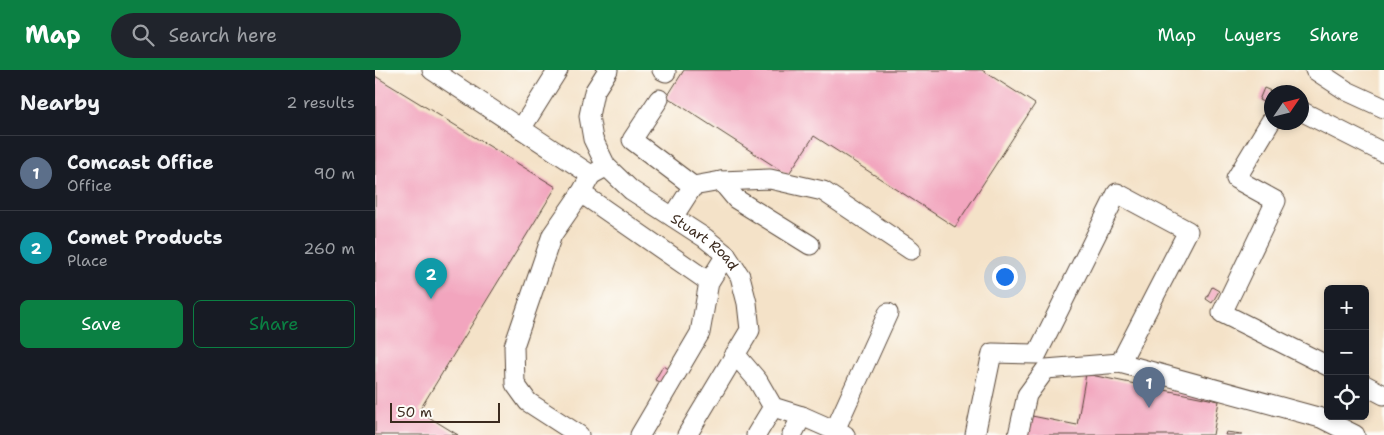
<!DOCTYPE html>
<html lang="en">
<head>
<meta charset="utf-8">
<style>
	:root { --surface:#171b24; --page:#20242c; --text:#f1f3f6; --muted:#9ea1a6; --line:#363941; --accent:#0b8043 }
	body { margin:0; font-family:"Shantell Sans",sans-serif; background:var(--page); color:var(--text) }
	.controls { position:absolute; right:15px; bottom:15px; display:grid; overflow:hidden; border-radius:8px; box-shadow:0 2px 8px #0003 }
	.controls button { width:45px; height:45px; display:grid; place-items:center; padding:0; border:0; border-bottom:1px solid var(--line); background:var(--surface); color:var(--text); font:25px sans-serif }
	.compass { position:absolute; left:889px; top:15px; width:45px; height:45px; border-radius:50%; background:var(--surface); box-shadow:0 2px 8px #0003; rotate:55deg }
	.scale { position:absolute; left:15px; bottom:12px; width:110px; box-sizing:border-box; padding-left:5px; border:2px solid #3b2a1e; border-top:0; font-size:14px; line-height:18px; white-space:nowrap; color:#3b2a1e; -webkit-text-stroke:4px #fdfcf7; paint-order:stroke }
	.you { position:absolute; left:629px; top:206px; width:18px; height:18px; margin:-12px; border:4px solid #fff; border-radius:50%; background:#1a73e8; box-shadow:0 0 0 8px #1a73e833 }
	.badge { display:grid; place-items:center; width:32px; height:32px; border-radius:50%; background:var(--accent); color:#fff; font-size:16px; font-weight:700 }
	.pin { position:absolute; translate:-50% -41px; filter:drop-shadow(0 1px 2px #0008) }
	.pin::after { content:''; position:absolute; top:26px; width:18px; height:15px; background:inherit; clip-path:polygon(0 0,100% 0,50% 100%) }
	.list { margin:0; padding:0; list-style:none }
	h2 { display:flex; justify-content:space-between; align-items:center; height:65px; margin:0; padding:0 20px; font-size:21px }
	h2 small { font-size:16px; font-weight:400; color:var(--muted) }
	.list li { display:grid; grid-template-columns:32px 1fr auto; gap:15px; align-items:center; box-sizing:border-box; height:75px; padding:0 20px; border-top:1px solid var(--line) }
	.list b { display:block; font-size:19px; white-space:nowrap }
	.list p { margin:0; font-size:16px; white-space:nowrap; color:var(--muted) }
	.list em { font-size:16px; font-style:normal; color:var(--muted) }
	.actions { display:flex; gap:10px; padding:15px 20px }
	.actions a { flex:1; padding:11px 0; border:1px solid var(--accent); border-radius:8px; text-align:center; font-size:18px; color:var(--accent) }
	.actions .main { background:var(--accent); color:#fff }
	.icon { flex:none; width:28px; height:28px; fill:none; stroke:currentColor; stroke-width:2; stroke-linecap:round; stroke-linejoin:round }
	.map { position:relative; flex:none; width:1009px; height:365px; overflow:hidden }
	header { display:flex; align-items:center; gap:30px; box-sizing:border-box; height:70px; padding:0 25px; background:var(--accent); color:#fff }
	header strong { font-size:24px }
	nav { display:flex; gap:28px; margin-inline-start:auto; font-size:18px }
	.search { width:350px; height:45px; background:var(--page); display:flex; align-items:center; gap:12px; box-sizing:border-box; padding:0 18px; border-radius:28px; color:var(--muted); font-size:19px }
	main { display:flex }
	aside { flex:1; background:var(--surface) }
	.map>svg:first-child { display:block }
</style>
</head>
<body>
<header>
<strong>Map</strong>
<div class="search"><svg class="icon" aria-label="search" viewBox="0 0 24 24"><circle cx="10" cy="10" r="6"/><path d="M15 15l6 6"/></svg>Search here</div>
<nav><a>Map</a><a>Layers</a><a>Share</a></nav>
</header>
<main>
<aside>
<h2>Nearby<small>2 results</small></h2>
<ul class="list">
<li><span class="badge" style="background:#5c6f8a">1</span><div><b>Comcast Office</b><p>Office</p></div><em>90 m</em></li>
<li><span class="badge" style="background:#0f9aa8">2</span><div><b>Comet Products</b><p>Place</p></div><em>260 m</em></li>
</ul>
<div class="actions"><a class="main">Save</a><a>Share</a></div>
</aside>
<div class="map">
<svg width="1009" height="365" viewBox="0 0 1009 365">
	<rect width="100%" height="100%" fill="#fdfcf7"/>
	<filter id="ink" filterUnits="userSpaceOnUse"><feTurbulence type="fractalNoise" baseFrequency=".02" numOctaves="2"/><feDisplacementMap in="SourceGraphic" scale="10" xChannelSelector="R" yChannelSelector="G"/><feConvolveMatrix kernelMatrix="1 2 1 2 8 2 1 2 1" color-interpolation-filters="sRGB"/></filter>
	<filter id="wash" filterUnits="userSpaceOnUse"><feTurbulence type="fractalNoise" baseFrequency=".0096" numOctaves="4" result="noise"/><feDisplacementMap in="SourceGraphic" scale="20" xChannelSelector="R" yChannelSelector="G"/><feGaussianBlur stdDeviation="1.12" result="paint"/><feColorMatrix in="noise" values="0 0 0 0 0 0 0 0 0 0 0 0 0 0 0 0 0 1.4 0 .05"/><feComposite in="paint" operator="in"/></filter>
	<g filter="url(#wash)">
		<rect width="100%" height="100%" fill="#f4e2c8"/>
		<g id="blocks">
			<!-- building -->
			<g fill="#f2a5be">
				<polygon points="309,0 607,0 660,34 580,157 439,66 413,105 292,27"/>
				<polygon points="0,6 181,117 44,341 83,365 0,365"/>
				<polygon points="889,18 896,21 896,36 884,30"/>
				<polygon points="837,217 844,221 837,233 831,229"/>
				<polygon points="288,296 294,300 286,313 280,310"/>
				<polygon points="711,304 844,331 838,365 648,365 652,345 702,355"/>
				<polygon points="851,362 867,364 867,365 850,365"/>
			</g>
		</g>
	</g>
	<g filter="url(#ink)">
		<use href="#blocks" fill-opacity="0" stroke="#574638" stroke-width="1"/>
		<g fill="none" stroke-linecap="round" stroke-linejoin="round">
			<!-- minor casing -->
			<g stroke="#574638" stroke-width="21">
				<g id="minor">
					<polyline points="57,0 216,105 227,99"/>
					<path id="s1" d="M233 0 219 22 214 46 218 69 231 96 256 120 330 168 351 185 365 206 372 233 375 260 312 365"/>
					<polyline points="287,0 291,2"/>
					<polyline points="940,0 972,21 1009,38"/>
					<polyline points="284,29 257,70 318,116 298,147"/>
					<polyline points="926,41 1009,83"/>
					<polyline points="896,51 861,109 901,131 847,243 953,296"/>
					<polyline points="146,59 183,0"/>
					<polyline points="216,105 206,123 334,212 351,185"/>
					<polyline points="346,111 361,129 435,175"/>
					<polyline points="318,116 346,111 395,109 448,121 536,180"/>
					<polyline points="360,284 383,311 398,337 427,346 470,365"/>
					<polyline points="990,315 1009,325"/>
					<polyline points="460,360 513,243"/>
					<polyline points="204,365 153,332 140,314 139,276 177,165 206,123"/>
					<polyline points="265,365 325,263 334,212"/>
					<polyline points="381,365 398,337"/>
					<polyline points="417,365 427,346"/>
					<polyline points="600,365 617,283 662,284 742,123 813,161 745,293 946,348 980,365"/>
					<polyline points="643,365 652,325 671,299 745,293"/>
				</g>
			</g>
			<!-- minor -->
			<use href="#minor" stroke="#fff" stroke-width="19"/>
		</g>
	</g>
	<g text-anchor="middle" stroke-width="4" stroke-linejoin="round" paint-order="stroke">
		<!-- street labels -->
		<g font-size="14" fill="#3b2a1e" stroke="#fdfcf7">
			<text dy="5" stroke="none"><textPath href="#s1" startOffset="229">Stuart Road</textPath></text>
		</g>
	</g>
</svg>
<div class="controls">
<button>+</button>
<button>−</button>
<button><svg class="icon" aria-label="locate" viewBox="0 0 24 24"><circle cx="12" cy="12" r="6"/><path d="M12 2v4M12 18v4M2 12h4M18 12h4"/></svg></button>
</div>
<svg class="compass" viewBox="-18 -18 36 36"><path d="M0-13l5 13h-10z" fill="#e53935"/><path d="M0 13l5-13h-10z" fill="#9ea1a6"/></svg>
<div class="scale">50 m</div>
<div class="you"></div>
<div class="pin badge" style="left:774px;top:338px;background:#5c6f8a">1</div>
<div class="pin badge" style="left:56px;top:229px;background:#0f9aa8">2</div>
</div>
</main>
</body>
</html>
